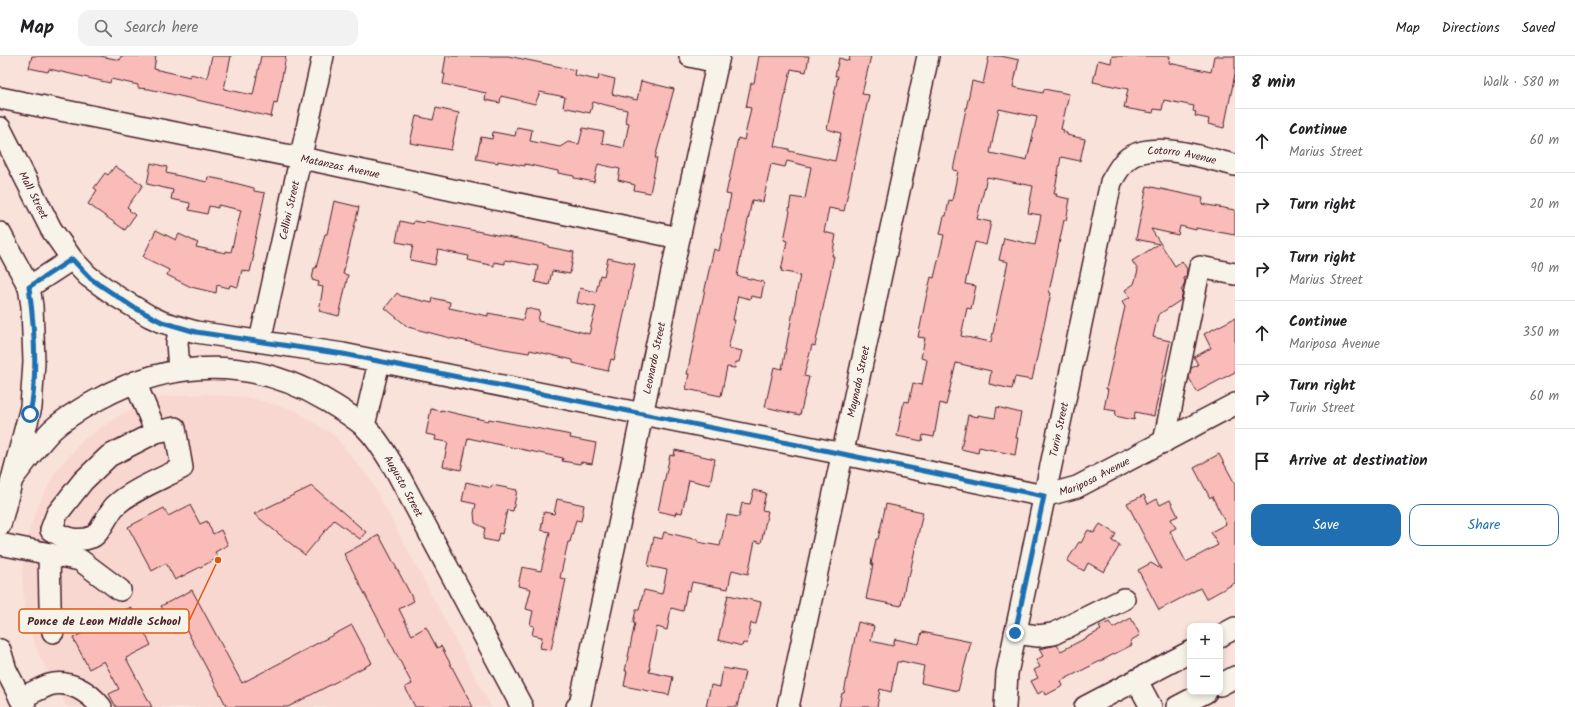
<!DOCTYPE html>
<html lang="en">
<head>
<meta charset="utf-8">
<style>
	:root { --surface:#fff; --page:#f2f2f2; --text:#202124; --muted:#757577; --line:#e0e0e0; --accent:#1f6fb2 }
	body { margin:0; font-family:Kalam,sans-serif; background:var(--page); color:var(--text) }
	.controls { position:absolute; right:12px; bottom:12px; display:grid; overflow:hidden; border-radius:8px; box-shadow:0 2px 6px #0003 }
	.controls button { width:36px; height:36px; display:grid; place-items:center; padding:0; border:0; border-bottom:1px solid var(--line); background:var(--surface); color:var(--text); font:20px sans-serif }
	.stop { position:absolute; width:12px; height:12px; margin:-9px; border:3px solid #1f6fb2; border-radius:50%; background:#fff }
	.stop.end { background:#1f6fb2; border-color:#fff; box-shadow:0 1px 4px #0008 }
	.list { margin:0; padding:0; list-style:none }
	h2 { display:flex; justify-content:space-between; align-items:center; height:52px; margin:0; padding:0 16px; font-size:17px }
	h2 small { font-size:13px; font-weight:400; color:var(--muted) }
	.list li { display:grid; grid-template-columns:26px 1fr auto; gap:12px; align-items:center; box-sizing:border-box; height:64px; padding:0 16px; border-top:1px solid var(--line) }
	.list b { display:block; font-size:15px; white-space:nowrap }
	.list p { margin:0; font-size:13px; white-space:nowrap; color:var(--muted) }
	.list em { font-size:13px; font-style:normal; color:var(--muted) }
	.actions { display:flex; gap:8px; padding:12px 16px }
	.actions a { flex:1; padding:9px 0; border:1px solid var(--accent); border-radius:12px; text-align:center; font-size:14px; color:var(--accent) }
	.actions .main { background:var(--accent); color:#fff }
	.icon { flex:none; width:22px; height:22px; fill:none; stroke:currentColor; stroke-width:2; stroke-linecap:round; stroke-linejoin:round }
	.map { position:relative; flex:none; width:1235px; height:651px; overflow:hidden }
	header { display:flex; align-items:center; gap:24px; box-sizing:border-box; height:56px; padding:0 20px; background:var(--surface); border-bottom:1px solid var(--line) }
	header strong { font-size:19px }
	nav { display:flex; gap:22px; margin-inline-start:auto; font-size:14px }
	.search { width:280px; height:36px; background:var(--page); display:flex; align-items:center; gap:10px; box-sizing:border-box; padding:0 14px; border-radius:12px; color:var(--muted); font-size:15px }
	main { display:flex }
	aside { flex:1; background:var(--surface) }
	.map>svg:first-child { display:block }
</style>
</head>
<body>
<header>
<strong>Map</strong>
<div class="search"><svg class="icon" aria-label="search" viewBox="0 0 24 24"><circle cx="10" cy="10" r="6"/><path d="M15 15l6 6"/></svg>Search here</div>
<nav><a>Map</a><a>Directions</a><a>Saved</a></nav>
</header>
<main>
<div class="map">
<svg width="1235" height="651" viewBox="0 0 1235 651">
	<rect width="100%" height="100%" fill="#f8e2da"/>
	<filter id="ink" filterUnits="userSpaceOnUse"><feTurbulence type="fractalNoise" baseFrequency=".025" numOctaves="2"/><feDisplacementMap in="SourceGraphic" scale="8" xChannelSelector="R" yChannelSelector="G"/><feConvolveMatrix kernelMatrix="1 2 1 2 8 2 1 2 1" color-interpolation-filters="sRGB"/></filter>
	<g filter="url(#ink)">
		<!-- built -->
		<polygon fill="#f8d7d0" points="207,338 251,342 294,354 335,380 371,425 491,651 67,651 40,601 30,575 24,544 22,521 25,487 39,448 56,415 84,383 124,357 162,341"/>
		<!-- building -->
		<g fill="#f9bcb9" stroke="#4a1f2b" fill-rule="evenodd">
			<polygon points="32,0 100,0 120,4 121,0 156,0 154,13 190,21 190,18 207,22 212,0 231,0 224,33 253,39 261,0 286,0 277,47 274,46 271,61 149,33 138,32 138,29 111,23 110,27 49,13 48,16 29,12"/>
			<polygon points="446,0 508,0 575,14 574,19 598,24 599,19 615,23 612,38 637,44 641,25 674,33 655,102 657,102 650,137 634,134 635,129 631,128 631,127 618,124 620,113 598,108 594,126 574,122 574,120 558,117 558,115 525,108 525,110 498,105 498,107 476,103 481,81 492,83 493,76 515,80 517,71 532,74 530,85 560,91 568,86 579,88 583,72 604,76 602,87 624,92 629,67 625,66 627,54 593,46 590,57 563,51 565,41 540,36 535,48 501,40 500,47 485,44 486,37 443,28 445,18 443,18"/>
			<polygon points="759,0 809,0 806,16 791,13 774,90 789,93 789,95 835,105 841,77 827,73 838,20 835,20 839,2 849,5 850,0 871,0 862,38 869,39 844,155 829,152 824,176 836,179 832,200 834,200 815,290 812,289 804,320 809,321 800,359 765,351 774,311 782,313 800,219 781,215 787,185 784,184 790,155 789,154 791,141 805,143 811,111 787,105 785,111 771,108 763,146 752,144 737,220 764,226 761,242 751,240 750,243 738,240 733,264 735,264 728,292 742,295 739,306 736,306 735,312 727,311 721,340 686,333 689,318 687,318 709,214 714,193 719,195 731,139 726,138 738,82 744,84 751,52 746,51 751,27 754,27"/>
			<path d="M989 0H1001L1019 4 1013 31 1043 37 1044 33 1069 38 1061 73 1064 74 1063 76 1067 77V79L1085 83 1080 105 1061 101 1054 138H1057L1056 140 1070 143 1066 165 1064 164 1049 236 1051 237 1032 324 1015 321 1012 333 989 328 991 315 956 307 946 349 940 347 934 381 923 379 922 385 897 380 904 345 909 346 913 327 922 329 927 304 921 302 925 282 918 281 926 242 931 221 934 222 944 179 940 178 944 160H946L949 144 952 145 958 115 953 114 972 25 983 28ZM999 53 1037 61 1027 104 1023 103V104L990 97ZM987 121 1033 130 1028 157 1041 159 1035 189 1004 182 999 204 1008 206 991 286 961 280 967 252 971 253 976 230 965 228 975 186 986 189 991 166 977 163Z"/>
			<polygon points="1112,0 1170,0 1169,7 1211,16 1214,0 1235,0 1235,18 1224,72 1208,68 1209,63 1195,60 1196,56 1193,55 1194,50 1164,44 1162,54 1154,53 1153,57 1124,52 1128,33 1093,26 1098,4 1111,7"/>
			<polygon points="436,52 459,57 451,94 410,87 416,60 433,64"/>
			<polygon points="151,107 167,111 166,117 207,126 208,121 223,124 254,132 254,135 265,137 252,198 254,199 250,216 242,214 238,231 230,229 229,232 217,229 216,237 191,231 167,219 169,214 143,201 156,174 176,184 179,178 198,187 196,191 226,197 226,195 231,196 241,154 218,149 218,152 209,150 207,158 189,154 190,147 171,143 173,134 147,128"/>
			<polygon points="115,110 143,129 127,151 130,153 129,154 135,159 125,174 88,148 97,134 94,132 105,117 108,119"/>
			<polygon points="1147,130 1203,142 1202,148 1235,154 1235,179 1196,172 1196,174 1180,170 1178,179 1151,173 1175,210 1182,205 1187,213 1186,221 1183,222 1185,225 1183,232 1181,234 1183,236 1181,244 1158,259 1153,281 1170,285 1154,360 1135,356 1134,364 1115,360 1116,355 1104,353 1108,333 1106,333 1125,251 1122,246 1130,241 1125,234 1134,228 1138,214 1132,205 1159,188 1136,183"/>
			<polygon points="334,145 359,151 343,218 348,219 339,260 319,255 323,231 318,230 319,226 312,224 314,212 316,212 325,178 327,178"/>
			<polygon points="400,165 413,168 414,165 424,167 425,165 548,189 548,191 574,196 570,218 552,215 549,229 535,226 538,210 505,204 505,208 494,206 494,210 468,204 469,200 438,194 435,209 410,204 413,189 396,186"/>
			<polygon points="608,202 635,208 614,304 611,303 608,315 573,307 573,304 530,294 529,297 504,293 450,282 408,271 385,252 397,237 401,240 432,247 433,242 450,246 449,252 488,260 488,257 523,264 526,252 540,255 538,265 589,278 596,251 577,247 580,232 596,236 600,219 604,220"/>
			<polygon points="1235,262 1235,316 1197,336 1189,322 1191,312 1198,309 1194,301 1211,292 1204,278"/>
			<polygon points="997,351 1021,357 1016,382 1018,382 1015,399 979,391 978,397 961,393 968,359 978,361 978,359 995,362"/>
			<polygon points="431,353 441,355 441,354 488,365 489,363 571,379 570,382 596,387 592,408 581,406 580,408 562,405 563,402 468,382 461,414 443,410 448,386 435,384 436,380 426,378"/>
			<polygon points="675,394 715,403 710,429 689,424 682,457 676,456 675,459 658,455 670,399 674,400"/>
			<polygon points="1219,398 1235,428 1235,527 1206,543 1200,532 1159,554 1138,514 1151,507 1161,513 1127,447 1144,439 1148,448 1157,443 1160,449 1170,444 1178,460 1171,463 1176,472 1170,475 1186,506 1218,489 1211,476 1226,468 1212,440 1210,442 1194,412"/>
			<polygon points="466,426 491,432 492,429 517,434 513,455 507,454 502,478 499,477 497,486 483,483 485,472 475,467 474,457 476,448 462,445"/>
			<polygon points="312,430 366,476 360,483 334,464 305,499 254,458"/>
			<polygon points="754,434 766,437 762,454 768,455 761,487 755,485 748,518 732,514 728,533 692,526 690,535 687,534 683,555 671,552 667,574 657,571 649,610 650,610 649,616 673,621 669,639 624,630 627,615 625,615 635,567 633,567 636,554 639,554 644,534 662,538 667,514 648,510 654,481 662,483 664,476 698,484 698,486 720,490 727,459 739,461 742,447 750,448"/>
			<polygon points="557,443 584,449 581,465 576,464 570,486 568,486 560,522 566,523 551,594 540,592 542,581 532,579 534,570 530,569 533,555 526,553 531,533 518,530 522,511 541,515 550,476 541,474 544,456 554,458"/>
			<polygon points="886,448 923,456 909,521 907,520 901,550 866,543 873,508 871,508 876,483 878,483"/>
			<polygon points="190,449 200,468 207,465 213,478 221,474 228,489 215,496 218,502 175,524 166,507 152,515 128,471 164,452 168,460"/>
			<polygon points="1100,468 1116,478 1112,485 1120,489 1104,516 1088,507 1084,515 1067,505 1079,486 1081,487 1088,474 1094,477"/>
			<polygon points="379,479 414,545 399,553 412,579 426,571 437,592 441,590 473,651 415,651 405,631 412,628 344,498"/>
			<polygon points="192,534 242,627 352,569 372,607 288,651 227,651 185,571 175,577 161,550"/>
			<polygon points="728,539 761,546 756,568 751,567 747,588 743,587 742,590 718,584"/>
			<polygon points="131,551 151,589 126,602 152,651 116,651 109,638 119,633 104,605 89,613 73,582"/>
			<polygon points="1131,562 1140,579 1130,585 1132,589 1061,625 1063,630 1046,639 1044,634 1038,638 1031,625 1038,622 1034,614 1040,611 1036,604 1043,600 1039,593 1057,589 1061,595 1101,574 1099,571 1109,566 1113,572"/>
			<polygon points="858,566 874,570 871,585 893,590 895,583 919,588 922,576 971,586 958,635 921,627 924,610 901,605 901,606 897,606 891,636 880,633 877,651 839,651 842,637 844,637"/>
			<polygon points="723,612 745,616 737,651 706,651 711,629 720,631"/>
		</g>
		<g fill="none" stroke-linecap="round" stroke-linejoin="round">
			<!-- minor casing -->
			<g stroke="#4a1f2b" stroke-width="24">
				<g id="minor">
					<polyline points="690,0 717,6"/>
					<path id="s1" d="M0 42 321 106 679 182"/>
					<path id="s2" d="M0 72 51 173 72 203 88 220 116 240 149 260 162 266 196 276 343 298 843 398 1044 440 1077 431 1235 348"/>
					<polyline points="0,177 29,231 32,250 34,306 31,351 0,469"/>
					<polyline points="29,231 72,203"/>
					<path id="s3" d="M260 285 323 0"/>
					<polyline points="179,314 177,286 180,272"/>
					<path d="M135 326 156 376 175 372 182 412C163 422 130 435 115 450 108 457 100 478 92 481 77 487 64 482 51 474L57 458 83 425 109 400 156 376"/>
					<polyline points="364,370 379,306"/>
					<polyline points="1164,386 1200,211 1235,218"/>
					<path id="s4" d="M12 423C25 407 37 389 52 374 65 362 82 352 97 344 172 302 253 301 327 345 340 353 354 361 365 371 379 384 388 402 398 418L522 651"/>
					<polyline points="0,488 80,504 120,534"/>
					<polyline points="49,498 50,549 53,576"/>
					<polyline points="1015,577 1038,580 1053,578 1124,543"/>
					<polyline points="1220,580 1235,572"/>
					<polyline points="0,594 6,614 25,651"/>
					<polyline points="1137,625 1151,651"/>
					<polyline points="1220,629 1235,621"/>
					<path d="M20 642C30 638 39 633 49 629 69 623 89 636 101 651"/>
					<path id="s5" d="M577 651 580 648 619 469 679 182 719 0"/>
					<path id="s6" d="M788 651 928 0"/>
					<path id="s7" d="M1005 651 1007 617 1111 126C1117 116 1122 105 1132 100 1157 85 1208 103 1235 109"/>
					<polyline points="1085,651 1190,596"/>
					<polyline points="1177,651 1206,636"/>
				</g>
			</g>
			<!-- minor -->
			<use href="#minor" stroke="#f7f3e8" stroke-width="21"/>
		</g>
	</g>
	<g fill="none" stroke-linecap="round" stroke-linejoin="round" filter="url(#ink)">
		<!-- route -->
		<path stroke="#1f6fb2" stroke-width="5" d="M30 358C38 321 34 268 29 231L72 203 91 223 133 251 162 266 196 276 343 298 843 398 1044 440 1015 577"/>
	</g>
	<g text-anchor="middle" stroke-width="3" stroke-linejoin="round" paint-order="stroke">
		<!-- street labels -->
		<g font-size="11" fill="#4a1f2b" stroke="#f7f3e8">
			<text dy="4" stroke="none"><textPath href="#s7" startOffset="621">Cotorro Avenue</textPath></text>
			<text dy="4" stroke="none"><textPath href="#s1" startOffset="347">Matanzas Avenue</textPath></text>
			<text dy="4" stroke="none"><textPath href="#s2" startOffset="75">Mall Street</textPath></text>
			<text dy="4" stroke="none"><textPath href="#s3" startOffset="134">Cellini Street</textPath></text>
			<text dy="4" stroke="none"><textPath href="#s5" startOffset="358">Leonardo Street</textPath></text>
			<text dy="4" stroke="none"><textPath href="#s6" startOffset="333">Maynada Street</textPath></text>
			<text dy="4" stroke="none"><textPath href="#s7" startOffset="283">Turin Street</textPath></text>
			<text dy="4" stroke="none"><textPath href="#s2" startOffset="1214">Mariposa Avenue</textPath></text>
			<text dy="4" stroke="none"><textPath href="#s4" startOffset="476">Augusto Street</textPath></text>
		</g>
	</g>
	<!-- callouts -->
	<path fill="none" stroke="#e0560e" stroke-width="1.5" d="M218 504L189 565"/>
	<circle fill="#e0560e" stroke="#f7f3e8" stroke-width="1.5" cx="218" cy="504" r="4"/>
	<rect fill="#f7f3e8" stroke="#e0560e" stroke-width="1.5" x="19" y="553" width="170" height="24" rx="4"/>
	<g font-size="12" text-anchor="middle" font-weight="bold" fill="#4a1f2b">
		<text x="104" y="569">Ponce de Leon Middle School</text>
	</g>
</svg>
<div class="controls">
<button>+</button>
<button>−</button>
</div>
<div class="stop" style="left:30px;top:358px"></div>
<div class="stop end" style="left:1015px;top:577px"></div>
</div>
<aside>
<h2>8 min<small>Walk · 580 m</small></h2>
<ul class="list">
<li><svg class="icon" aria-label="ahead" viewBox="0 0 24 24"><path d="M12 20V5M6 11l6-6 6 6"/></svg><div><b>Continue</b><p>Marius Street</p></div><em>60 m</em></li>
<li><svg class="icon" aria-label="right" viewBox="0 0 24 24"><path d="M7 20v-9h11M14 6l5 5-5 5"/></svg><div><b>Turn right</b></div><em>20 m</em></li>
<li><svg class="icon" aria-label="right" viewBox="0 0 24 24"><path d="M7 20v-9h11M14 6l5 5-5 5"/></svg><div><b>Turn right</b><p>Marius Street</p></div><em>90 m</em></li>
<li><svg class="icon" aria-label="ahead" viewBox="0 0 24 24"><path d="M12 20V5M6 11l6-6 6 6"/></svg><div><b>Continue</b><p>Mariposa Avenue</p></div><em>350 m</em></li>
<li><svg class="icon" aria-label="right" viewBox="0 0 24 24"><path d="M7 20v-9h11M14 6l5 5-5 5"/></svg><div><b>Turn right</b><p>Turin Street</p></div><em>60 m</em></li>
<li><svg class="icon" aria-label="arrive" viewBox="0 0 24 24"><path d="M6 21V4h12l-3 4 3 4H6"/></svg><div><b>Arrive at destination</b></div></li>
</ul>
<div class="actions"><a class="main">Save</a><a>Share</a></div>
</aside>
</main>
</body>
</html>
